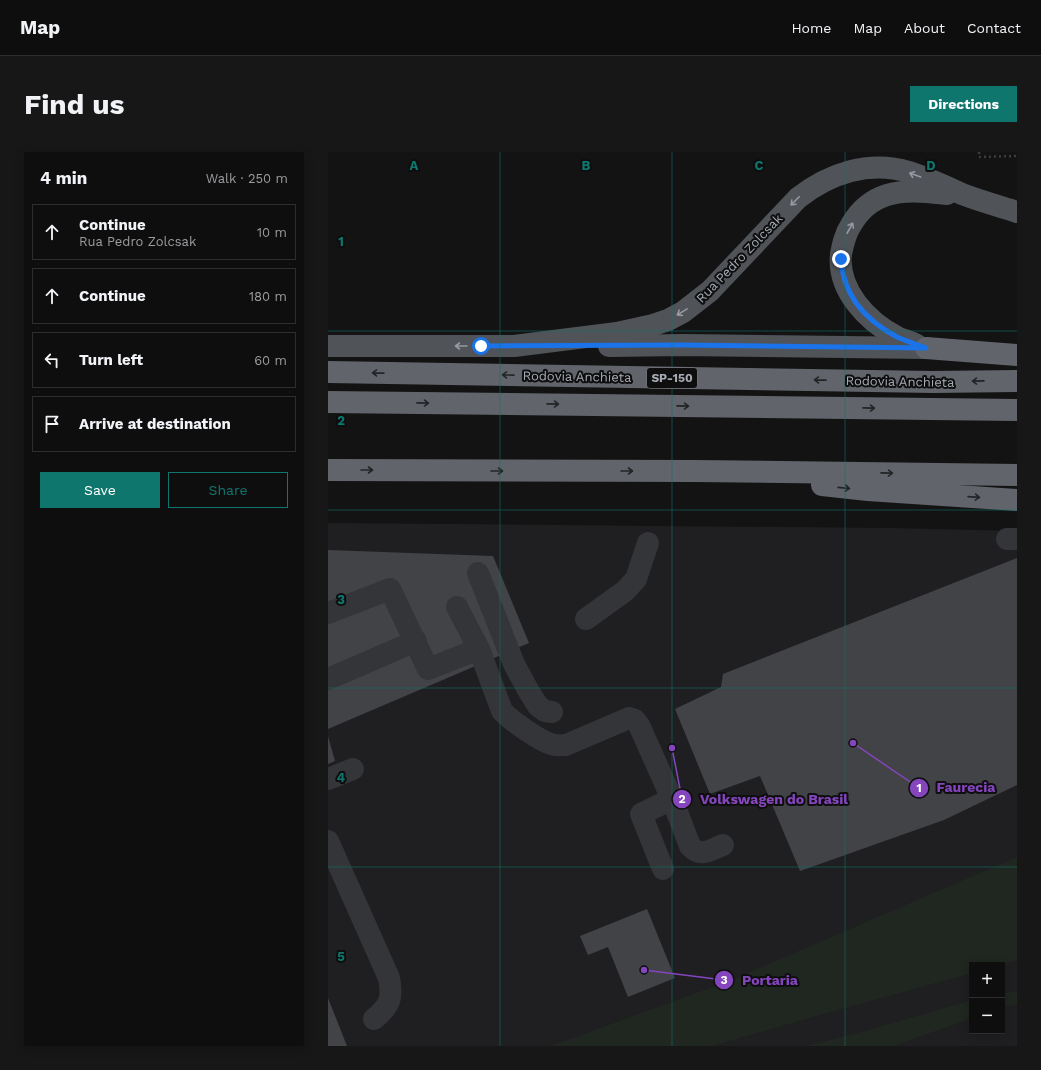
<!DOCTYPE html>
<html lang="en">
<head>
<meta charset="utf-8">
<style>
	:root { --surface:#0e0e0f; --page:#171718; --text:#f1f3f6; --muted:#9b9c9e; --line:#2e2e2f; --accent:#0f766e }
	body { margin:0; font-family:"Work Sans",sans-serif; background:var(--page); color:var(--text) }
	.controls { position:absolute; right:12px; bottom:12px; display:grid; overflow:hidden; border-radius:0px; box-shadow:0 2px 10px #0003 }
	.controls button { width:36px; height:36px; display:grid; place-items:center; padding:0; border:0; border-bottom:1px solid var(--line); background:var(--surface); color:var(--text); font:20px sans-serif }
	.stop { position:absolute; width:12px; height:12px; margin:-9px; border:3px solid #1a73e8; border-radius:50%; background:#fff }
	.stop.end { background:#1a73e8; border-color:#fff; box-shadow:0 1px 4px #0008 }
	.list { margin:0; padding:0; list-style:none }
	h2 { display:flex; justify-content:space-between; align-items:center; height:52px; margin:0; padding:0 16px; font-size:17px }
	h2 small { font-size:13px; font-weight:400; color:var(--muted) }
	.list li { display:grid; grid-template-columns:26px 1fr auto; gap:12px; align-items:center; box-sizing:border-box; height:56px; margin:0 8px 8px; padding:0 8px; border:1px solid var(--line); border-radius:0px }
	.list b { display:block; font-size:15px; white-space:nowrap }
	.list p { margin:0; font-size:13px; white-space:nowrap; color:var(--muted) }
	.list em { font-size:13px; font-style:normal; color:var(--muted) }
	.actions { display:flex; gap:8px; padding:12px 16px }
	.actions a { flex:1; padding:9px 0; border:1px solid var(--accent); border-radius:0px; text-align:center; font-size:14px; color:var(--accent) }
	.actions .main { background:var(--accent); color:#fff }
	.icon { flex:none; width:22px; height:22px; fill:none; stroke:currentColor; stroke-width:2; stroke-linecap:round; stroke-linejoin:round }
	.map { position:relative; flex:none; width:689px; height:894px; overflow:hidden; border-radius:0px }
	header { display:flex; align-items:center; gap:24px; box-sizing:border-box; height:56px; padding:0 20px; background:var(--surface); border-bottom:1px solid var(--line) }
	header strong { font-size:19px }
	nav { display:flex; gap:22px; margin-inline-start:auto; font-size:14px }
	.intro { display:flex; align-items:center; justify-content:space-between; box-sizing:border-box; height:96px; padding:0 24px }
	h1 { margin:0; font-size:28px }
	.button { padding:10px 18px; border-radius:0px; background:var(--accent); color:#fff; font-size:14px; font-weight:700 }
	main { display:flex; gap:24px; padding:0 24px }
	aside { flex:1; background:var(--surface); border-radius:0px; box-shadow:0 2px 10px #0003 }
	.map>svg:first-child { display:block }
</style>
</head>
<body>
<header>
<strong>Map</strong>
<nav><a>Home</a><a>Map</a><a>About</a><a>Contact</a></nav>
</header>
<div class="intro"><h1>Find us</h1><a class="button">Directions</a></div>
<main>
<aside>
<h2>4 min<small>Walk · 250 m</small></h2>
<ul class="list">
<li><svg class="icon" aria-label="ahead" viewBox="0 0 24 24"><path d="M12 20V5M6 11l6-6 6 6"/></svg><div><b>Continue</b><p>Rua Pedro Zolcsak</p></div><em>10 m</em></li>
<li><svg class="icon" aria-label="ahead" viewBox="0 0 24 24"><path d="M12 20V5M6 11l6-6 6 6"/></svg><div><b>Continue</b></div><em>180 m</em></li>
<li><svg class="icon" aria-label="left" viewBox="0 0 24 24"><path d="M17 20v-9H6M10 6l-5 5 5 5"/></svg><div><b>Turn left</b></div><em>60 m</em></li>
<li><svg class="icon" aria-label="arrive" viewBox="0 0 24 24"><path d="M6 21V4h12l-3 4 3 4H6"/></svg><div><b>Arrive at destination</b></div></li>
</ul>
<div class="actions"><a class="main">Save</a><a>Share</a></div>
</aside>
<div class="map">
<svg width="689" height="894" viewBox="0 0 689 894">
	<rect width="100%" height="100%" fill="#131314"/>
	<!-- built -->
	<path fill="#1f1f21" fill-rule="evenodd" d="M0 371 562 376 689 379V894H0ZM644 813H674V879H644Z"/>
	<!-- green -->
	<g fill="#1f2720">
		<polygon points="689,705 689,808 672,813 644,813 644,821 499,861 384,894 223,894 401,829"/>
		<polygon points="689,839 689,852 674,855 674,841"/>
		<polygon points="644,848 644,866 566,894 479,894 541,878"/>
	</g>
	<!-- building -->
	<g fill="#424347">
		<polygon points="0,398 165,404 201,491 0,577"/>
		<polygon points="689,406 689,633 616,668 472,719 432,624 382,642 347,557 393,535 395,522"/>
		<polygon points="0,584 7,609 0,612"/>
		<polygon points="319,757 347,826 300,845 280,795 260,803 252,784"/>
		<polygon points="0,846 19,894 0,894"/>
	</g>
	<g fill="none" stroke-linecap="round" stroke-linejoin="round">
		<!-- path -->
		<polyline stroke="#3a3c40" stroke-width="2.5" stroke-dasharray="2 3" stroke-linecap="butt" points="651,0 651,5 689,4"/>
		<!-- minor -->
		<g stroke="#343539" stroke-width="22">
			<polyline points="679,387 689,387"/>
			<polyline points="150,421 186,512 200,538 210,554 217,559 224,560"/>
			<polyline points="129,455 151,497"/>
			<path d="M0 461 62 437 100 517 151 497 174 559C182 568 212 589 223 592 228 594 233 593 238 593L301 566 307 568 311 573 344 647 313 662 335 717"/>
			<polyline points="258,467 297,439 308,427 320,391"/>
			<polyline points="0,527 88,489"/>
			<polyline points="0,627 25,617"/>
			<path d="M344 647 362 694C373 706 382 698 395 693"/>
			<path d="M0 689 61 826C65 846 62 854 46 867"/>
		</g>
		<!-- major -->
		<g stroke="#505358" stroke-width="22">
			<path d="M589 193C583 190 576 188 569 185 539 169 509 138 513 102 515 92 517 82 523 73 531 59 543 48 559 43 578 37 600 40 619 42"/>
			<path d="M0 194H186L289 181 325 173 340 168 355 160 382 139 470 46C502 21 541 8 581 20 599 26 617 34 634 42 652 49 671 54 689 60"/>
			<polyline points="281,194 355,193 598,196"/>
		</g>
		<!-- highway -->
		<g stroke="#61646a" stroke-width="22">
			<polyline points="598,196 689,203"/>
			<polyline points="0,220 605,230 689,229"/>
			<polyline points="0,250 689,258"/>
			<polyline points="0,318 366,319 689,323"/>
			<polyline points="494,333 540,338 689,348"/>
		</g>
	</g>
	<!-- one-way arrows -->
	<defs><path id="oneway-shaft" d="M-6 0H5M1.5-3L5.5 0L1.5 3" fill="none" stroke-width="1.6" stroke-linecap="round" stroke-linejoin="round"/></defs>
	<g stroke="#9599a2">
		<use href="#oneway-shaft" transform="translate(587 23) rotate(-160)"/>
		<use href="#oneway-shaft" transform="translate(467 49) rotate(135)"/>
		<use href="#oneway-shaft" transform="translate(522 76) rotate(-61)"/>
		<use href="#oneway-shaft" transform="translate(354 160) rotate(149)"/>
		<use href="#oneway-shaft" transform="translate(133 194) rotate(-180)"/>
	</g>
	<g stroke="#232426">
		<use href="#oneway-shaft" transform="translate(50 221) rotate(-179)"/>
		<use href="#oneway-shaft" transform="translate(180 223) rotate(-179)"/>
		<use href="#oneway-shaft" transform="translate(492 228) rotate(-179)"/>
		<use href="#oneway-shaft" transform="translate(650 229) rotate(179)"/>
		<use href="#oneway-shaft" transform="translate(95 251) rotate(1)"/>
		<use href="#oneway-shaft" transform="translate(225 252) rotate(1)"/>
		<use href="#oneway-shaft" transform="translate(355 254) rotate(1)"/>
		<use href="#oneway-shaft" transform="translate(541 256) rotate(1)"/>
		<use href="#oneway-shaft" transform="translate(39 318)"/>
		<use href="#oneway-shaft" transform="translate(169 319)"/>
		<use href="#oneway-shaft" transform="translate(299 319)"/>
		<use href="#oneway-shaft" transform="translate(559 321) rotate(1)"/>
		<use href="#oneway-shaft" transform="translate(516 336) rotate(6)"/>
		<use href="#oneway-shaft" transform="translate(646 345) rotate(4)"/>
	</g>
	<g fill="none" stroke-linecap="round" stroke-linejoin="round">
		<!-- route -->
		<path stroke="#1a73e8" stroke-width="5" d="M153 194 355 193 598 196C588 192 578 189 569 185 537 168 515 143 513 107"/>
	</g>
	<!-- grid -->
	<path fill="none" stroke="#0f766e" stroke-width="1" stroke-opacity="0.55" d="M172 0V894M344 0V894M517 0V894M0 179H689M0 358H689M0 536H689M0 715H689"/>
	<g text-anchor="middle" stroke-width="4" stroke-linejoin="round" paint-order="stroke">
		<!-- shield labels -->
		<rect fill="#0e0e0f" stroke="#787c82" stroke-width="1" x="319" y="216" width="50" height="20" rx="3"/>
		<g font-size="12" font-weight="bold" fill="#a6abb4">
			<text x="344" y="230">SP-150</text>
		</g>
		<!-- street labels -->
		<g font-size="13" fill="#a6abb4" stroke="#0e0e0f">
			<text transform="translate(411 106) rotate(-46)" y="5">Rua Pedro Zolcsak</text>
			<text transform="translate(249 224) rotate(1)" y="5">Rodovia Anchieta</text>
			<text transform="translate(572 229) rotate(1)" y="5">Rodovia Anchieta</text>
		</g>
	</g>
	<g font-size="13" text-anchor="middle" font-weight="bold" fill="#0f766e" stroke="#0e0e0f" stroke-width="4" stroke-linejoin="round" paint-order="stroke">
		<text x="86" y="18">A</text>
		<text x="258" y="18">B</text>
		<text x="431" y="18">C</text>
		<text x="603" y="18">D</text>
		<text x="13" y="94">1</text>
		<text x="13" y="273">2</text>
		<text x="13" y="452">3</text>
		<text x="13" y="630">4</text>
		<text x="13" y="809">5</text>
	</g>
	<!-- callouts -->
	<path fill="none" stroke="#8445bd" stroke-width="1.5" d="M525 591L591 636M344 596L354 647M316 818L396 828"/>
	<g fill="#8445bd" stroke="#0e0e0f" stroke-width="1.5">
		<circle cx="525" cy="591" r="4"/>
		<circle cx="344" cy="596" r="4"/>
		<circle cx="316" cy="818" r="4"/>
		<circle cx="591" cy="636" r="10"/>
		<circle cx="354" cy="647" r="10"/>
		<circle cx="396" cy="828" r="10"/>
	</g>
	<g font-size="12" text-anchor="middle" font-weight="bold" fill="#fff">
		<text x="591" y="640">1</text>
		<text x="354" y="651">2</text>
		<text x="396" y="832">3</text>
	</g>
	<g font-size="14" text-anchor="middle" font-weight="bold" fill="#8445bd" stroke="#0e0e0f" stroke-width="4" stroke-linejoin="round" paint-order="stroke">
		<text x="638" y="640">Faurecia</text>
		<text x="446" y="652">Volkswagen do Brasil</text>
		<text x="442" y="833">Portaria</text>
	</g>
</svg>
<div class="controls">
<button>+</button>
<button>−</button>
</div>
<div class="stop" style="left:153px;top:194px"></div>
<div class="stop end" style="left:513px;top:107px"></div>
</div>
</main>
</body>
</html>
